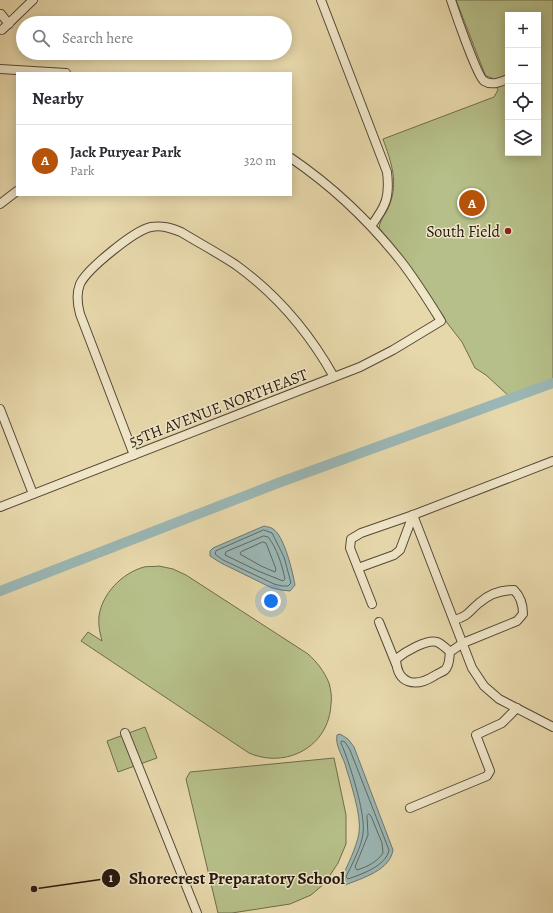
<!DOCTYPE html>
<html lang="en">
<head>
<meta charset="utf-8">
<style>
	:root { --surface:#fff; --page:#f7f7f7; --text:#2b2b33; --muted:#7c7c81; --line:#e1e1e2; --accent:#b45309 }
	body { margin:0; font-family:Alegreya,serif; background:var(--page); color:var(--text) }
	.controls { position:absolute; right:12px; top:12px; display:grid; overflow:hidden; border-radius:0px; box-shadow:0 2px 10px #0003 }
	.controls button { width:36px; height:36px; display:grid; place-items:center; padding:0; border:0; border-bottom:1px solid var(--line); background:var(--surface); color:var(--text); font:20px sans-serif }
	.you { position:absolute; left:271px; top:601px; width:14px; height:14px; margin:-10px; border:3px solid #fff; border-radius:50%; background:#1a73e8; box-shadow:0 0 0 6px #1a73e833 }
	.badge { display:grid; place-items:center; width:26px; height:26px; border-radius:50%; background:var(--accent); color:#fff; font-size:13px; font-weight:700 }
	.pin { position:absolute; translate:-50% -50%; border:2px solid #fff; box-shadow:0 1px 4px #0006 }
	.list { margin:0; padding:0; list-style:none }
	h2 { display:flex; justify-content:space-between; align-items:center; height:52px; margin:0; padding:0 16px; font-size:17px }
	h2 small { font-size:13px; font-weight:400; color:var(--muted) }
	.list li { display:grid; grid-template-columns:26px 1fr auto; gap:12px; align-items:center; box-sizing:border-box; height:72px; padding:0 16px; border-top:1px solid var(--line) }
	.list b { display:block; font-size:15px; white-space:nowrap }
	.list p { margin:0; font-size:13px; white-space:nowrap; color:var(--muted) }
	.list em { font-size:13px; font-style:normal; color:var(--muted) }
	.icon { flex:none; width:22px; height:22px; fill:none; stroke:currentColor; stroke-width:2; stroke-linecap:round; stroke-linejoin:round }
	.map { position:relative; flex:none; width:553px; height:913px; overflow:hidden }
	.search { position:absolute; background:var(--surface); box-shadow:0 2px 10px #0003; left:16px; top:16px; width:276px; height:44px; display:flex; align-items:center; gap:10px; box-sizing:border-box; padding:0 14px; border-radius:22px; color:var(--muted); font-size:15px }
	.panel { position:absolute; background:var(--surface); box-shadow:0 2px 10px #0003; left:16px; top:72px; width:276px; height:124px; border-radius:0px }
	.map>svg:first-child { display:block }
</style>
</head>
<body>
<div class="map">
<svg width="553" height="913" viewBox="0 0 553 913">
	<rect width="100%" height="100%" fill="#e7d8ab"/>
	<filter id="stains"><feTurbulence type="fractalNoise" baseFrequency=".005" numOctaves="4"/><feColorMatrix values="0 0 0 0 .2 0 0 0 0 .09 0 0 0 0 .02 0 0 0 .5 -.17"/></filter>
	<radialGradient id="worn" r=".72"><stop offset=".6" stop-color="#630" stop-opacity="0"/><stop offset="1" stop-color="#630" stop-opacity=".3"/></radialGradient>
	<!-- green -->
	<g fill="#b6bf89" stroke="#6e6c4c" fill-rule="evenodd">
		<path d="M456 0H553V383L511 398 486 375 475 368 462 342 448 324 410 267 379 228C380 219 386 214 389 206 399 182 391 162 383 139L494 97 498 90 492 78 486 76 484 72ZM508 15H538V153H508Z"/>
		<path d="M159 566 173 569 186 575 308 654C317 662 324 671 329 683 331 690 332 698 331 704 329 747 286 769 249 753L81 641 88 632 102 641C100 633 98 625 99 616 102 594 122 573 144 567 148 566 154 567 159 566Z"/>
		<polygon points="145,727 157,758 118,772 107,741"/>
		<polygon points="334,758 346,815 346,844 338,863 325,883 311,895 290,904 232,913 218,913 186,779 190,772"/>
	</g>
	<!-- water -->
	<g fill="#9bb7b5" stroke="#6c7773">
		<path d="M264 526C267 527 271 527 273 529 284 535 293 573 295 585L290 591 281 590 272 588 221 563 210 556V551L213 548Z"/>
		<path d="M340 734 348 739 354 747 393 850C390 870 363 878 345 885L342 884 341 879C347 867 357 846 359 833 362 816 350 781 345 764 342 755 335 745 337 735Z"/>
	</g>
	<g fill="none" stroke-linecap="round" stroke-linejoin="round">
		<!-- shore -->
		<g stroke="#606862" stroke-width="1">
			<polygon points="264,530 272,533 284,557 291,583 288,586 282,586 274,584 223,560 215,554 216,551"/>
			<path d="M264 536 268 537C277 548 282 565 285 579L283 581 258 571 225 555 226 552Z"/>
			<polygon points="263,542 266,543 276,569 275,572 261,566 240,554 241,552"/>
			<path d="M342 741 345 742 350 750 389 850C386 866 362 874 348 879L346 877C352 864 362 846 363 833 366 814 349 761 341 743Z"/>
			<path d="M369 814 371 816 382 843 383 853C377 862 367 867 357 870L355 867 368 835 367 816Z"/>
		</g>
		<!-- canal -->
		<polyline stroke="#9bb7b5" stroke-width="10" points="0,591 278,483 553,383"/>
		<!-- street casing -->
		<g stroke="#564837" stroke-width="10">
			<g id="street">
				<path d="M321 0 387 172C390 197 386 206 371 226"/>
				<path d="M451 0C455 12 477 76 484 81 492 86 500 82 508 79"/>
				<polyline points="1,14 9,24"/>
				<polyline points="2,30 33,0"/>
				<polyline points="0,69 66,73"/>
				<polyline points="0,204 17,191"/>
				<polyline points="0,409 33,494"/>
				<path d="M134 455 80 314C77 303 76 294 80 284 87 269 135 230 151 227 162 225 171 228 181 232 199 243 218 253 236 265 276 294 310 334 334 377"/>
				<path d="M0 507 360 367 393 350 441 321C428 300 415 279 400 260 369 221 332 186 291 158"/>
				<polyline points="413,515 472,668 484,686 499,699 553,727"/>
				<polyline points="358,568 394,555 400,550 413,515"/>
				<polyline points="372,604 350,548 351,539 361,533 413,515 553,461"/>
				<polyline points="379,622 396,664"/>
				<path d="M450 652C446 648 442 644 437 642 426 639 405 652 396 659 397 684 415 688 434 676 437 674 442 672 445 670 450 665 449 658 450 652L463 643 517 621 523 614C523 605 521 597 514 590 501 590 489 594 479 603 468 612 469 616 454 620"/>
				<polyline points="125,733 197,913"/>
				<polyline points="410,808 487,776 490,771 476,735 502,723 517,708"/>
			</g>
		</g>
		<!-- street -->
		<use href="#street" stroke="#efe6c8" stroke-width="8"/>
	</g>
	<!-- markers -->
	<circle fill="#8f2418" stroke="#efe6c8" stroke-width="1.5" cx="508" cy="231" r="4"/>
	<g text-anchor="middle" stroke-width="3" stroke-linejoin="round" paint-order="stroke">
		<!-- poi labels -->
		<g font-size="16" fill="#251810" stroke="#efe6c8" text-anchor="end">
			<text x="500" y="237">South Field</text>
		</g>
		<!-- street labels -->
		<g font-size="16" fill="#251810" stroke="#efe6c8">
			<text transform="translate(218 407) rotate(-21)" y="6">55TH AVENUE NORTHEAST</text>
		</g>
	</g>
	<!-- callouts -->
	<path fill="none" stroke="#251810" stroke-width="1.5" d="M34 889L111 878"/>
	<g fill="#251810" stroke="#efe6c8" stroke-width="1.5">
		<circle cx="34" cy="889" r="4"/>
		<circle cx="111" cy="878" r="10"/>
	</g>
	<g font-size="12" text-anchor="middle" font-weight="bold" fill="#fff">
		<text x="111" y="882">1</text>
	</g>
	<g font-size="17" text-anchor="middle" font-weight="bold" fill="#251810" stroke="#efe6c8" stroke-width="3" stroke-linejoin="round" paint-order="stroke">
		<text x="237" y="884">Shorecrest Preparatory School</text>
	</g>
	<rect width="100%" height="100%" filter="url(#stains)"/>
	<rect width="100%" height="100%" fill="url(#worn)"/>
</svg>
<div class="controls">
<button>+</button>
<button>−</button>
<button><svg class="icon" aria-label="locate" viewBox="0 0 24 24"><circle cx="12" cy="12" r="6"/><path d="M12 2v4M12 18v4M2 12h4M18 12h4"/></svg></button>
<button><svg class="icon" aria-label="layers" viewBox="0 0 24 24"><path d="M12 4l9 5-9 5-9-5zM3 14l9 5 9-5"/></svg></button>
</div>
<div class="you"></div>
<div class="pin badge" style="left:472px;top:203px">A</div>
<div class="search"><svg class="icon" aria-label="search" viewBox="0 0 24 24"><circle cx="10" cy="10" r="6"/><path d="M15 15l6 6"/></svg>Search here</div>
<section class="panel">
<h2>Nearby<small></small></h2>
<ul class="list">
<li><span class="badge">A</span><div><b>Jack Puryear Park</b><p>Park</p></div><em>320 m</em></li>
</ul>
</section>
</div>
</body>
</html>
